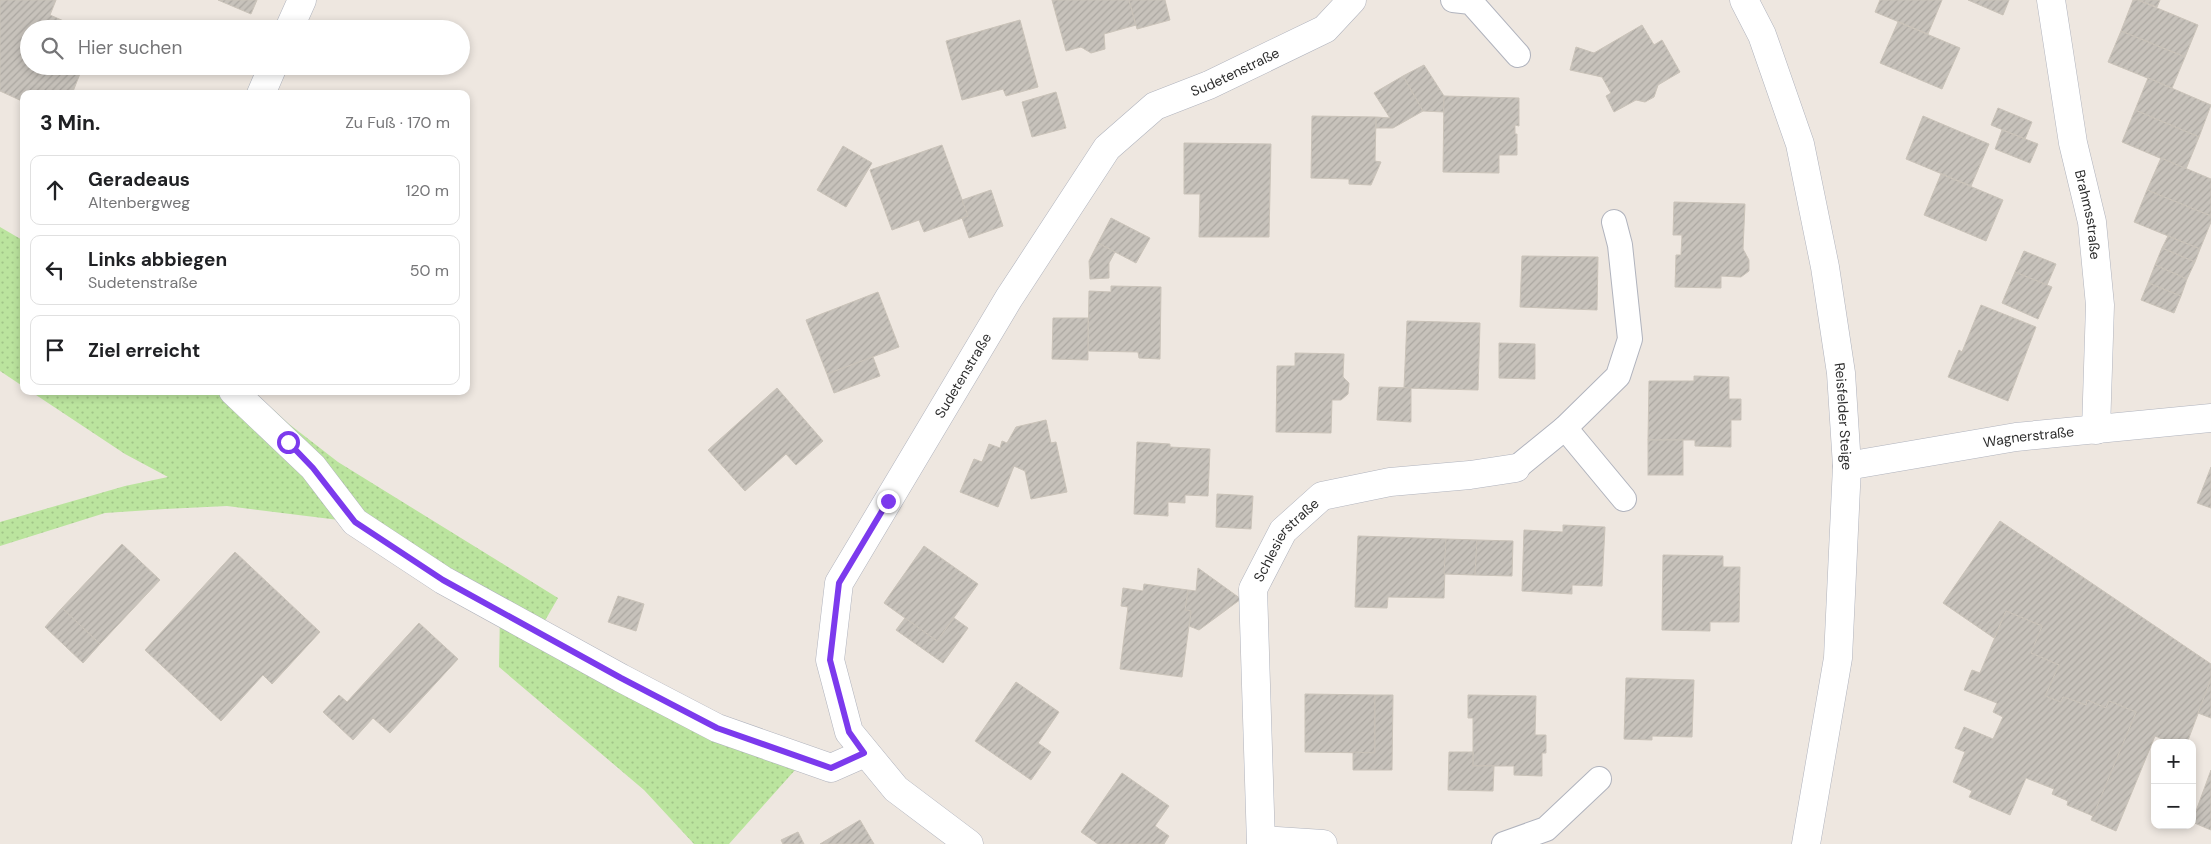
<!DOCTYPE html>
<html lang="de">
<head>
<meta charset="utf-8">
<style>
	:root { --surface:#fff; --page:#f6f6f6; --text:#202124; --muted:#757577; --line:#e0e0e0 }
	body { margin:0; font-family:"DM Sans",sans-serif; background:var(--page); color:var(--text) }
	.controls { position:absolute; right:15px; bottom:15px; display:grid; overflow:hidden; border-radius:10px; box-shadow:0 2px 8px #0003 }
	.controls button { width:45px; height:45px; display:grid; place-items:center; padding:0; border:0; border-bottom:1px solid var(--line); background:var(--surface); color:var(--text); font:25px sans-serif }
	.stop { position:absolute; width:15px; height:15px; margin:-11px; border:4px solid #7c3aed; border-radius:50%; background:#fff }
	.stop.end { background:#7c3aed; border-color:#fff; box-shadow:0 1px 5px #0008 }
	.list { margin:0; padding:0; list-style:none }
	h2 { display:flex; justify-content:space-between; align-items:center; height:65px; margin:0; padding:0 20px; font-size:21px }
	h2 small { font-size:16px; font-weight:400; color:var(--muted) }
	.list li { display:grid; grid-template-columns:32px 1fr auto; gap:15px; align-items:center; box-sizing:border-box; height:70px; margin:0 10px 10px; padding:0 10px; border:1px solid var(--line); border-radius:10px }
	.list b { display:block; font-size:19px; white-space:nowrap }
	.list p { margin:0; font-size:16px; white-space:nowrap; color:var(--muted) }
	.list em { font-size:16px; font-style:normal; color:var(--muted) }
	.icon { flex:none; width:28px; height:28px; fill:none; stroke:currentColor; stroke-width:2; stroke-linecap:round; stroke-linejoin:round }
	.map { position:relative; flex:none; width:2211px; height:844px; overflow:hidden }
	.search { position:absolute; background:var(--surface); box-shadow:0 2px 8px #0003; left:20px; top:20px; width:450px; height:55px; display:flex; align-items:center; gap:12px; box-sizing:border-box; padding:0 18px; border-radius:28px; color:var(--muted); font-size:19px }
	.panel { position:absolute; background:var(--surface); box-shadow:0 2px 8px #0003; left:20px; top:90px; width:450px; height:305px; border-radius:10px }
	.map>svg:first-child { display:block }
</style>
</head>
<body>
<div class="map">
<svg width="2211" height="844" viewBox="0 0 2211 844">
	<defs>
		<pattern id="grass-dots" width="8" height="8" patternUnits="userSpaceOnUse" patternTransform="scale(1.25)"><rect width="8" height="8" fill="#bbe49e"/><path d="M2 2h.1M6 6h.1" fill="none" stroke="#a1c488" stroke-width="1.8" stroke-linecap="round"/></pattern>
		<pattern id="building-hatch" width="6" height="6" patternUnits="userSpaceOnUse" patternTransform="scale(1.25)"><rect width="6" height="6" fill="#c7c2bb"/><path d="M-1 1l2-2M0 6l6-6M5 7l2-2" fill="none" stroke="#aba7a1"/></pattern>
	</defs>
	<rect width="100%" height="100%" fill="#eee7e0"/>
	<!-- grass -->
	<g fill="url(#grass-dots)">
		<polygon points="0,227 24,241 24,387 0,371"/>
		<polygon points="30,391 253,391 289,424 338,462 558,598 539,631 804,760 729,844 694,844 644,790 499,667 500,611 355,522 227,506 165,509 105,513 0,546 0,522 125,486 168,477 125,454"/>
	</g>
	<!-- building -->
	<g fill="url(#building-hatch)" stroke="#cac3b9">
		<polygon points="0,0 56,0 50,15 82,29 29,29 29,66 83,66 72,94 24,94 24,102 0,91"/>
		<polygon points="218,0 257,0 251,14"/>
		<polygon points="1052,0 1129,0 1136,25 1104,34 1105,49 1091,53 1081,47 1066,51"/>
		<polygon points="1129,0 1165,0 1170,20 1137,29"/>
		<polygon points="1880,0 1942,0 1928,34 1875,12"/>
		<polygon points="1968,0 2009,0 2003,15"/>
		<polygon points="2133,0 2138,0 2198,25 2185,57 2121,31"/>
		<polygon points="2138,0 2160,0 2157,7"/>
		<polygon points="1020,20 1038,87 1006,96 1003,89 962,100 946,41"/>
		<polygon points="1898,22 1960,48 1942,89 1880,63"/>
		<polygon points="1642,25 1654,45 1662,40 1680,72 1658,85 1654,97 1645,102 1636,100 1614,112 1606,96 1611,93 1602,77 1570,70 1576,47 1594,53"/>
		<polygon points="2121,31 2185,57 2172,88 2108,62"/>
		<polygon points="1424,65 1444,96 1444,112 1423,111 1403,76"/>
		<polygon points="1403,76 1423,111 1393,128 1376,128 1376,117 1390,118 1374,93"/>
		<polygon points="2148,78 2211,105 2199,137 2135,110"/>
		<polygon points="1056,92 1066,128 1032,137 1022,102"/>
		<polygon points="1444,96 1519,98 1519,126 1515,125 1515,134 1517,134 1517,155 1499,155 1499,173 1443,172"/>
		<polygon points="1998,108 2032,122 2025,139 1991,125"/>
		<polygon points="2135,110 2199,137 2186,169 2122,142"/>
		<polygon points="1312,116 1376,117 1375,161 1381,162 1371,185 1349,184 1349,179 1311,178"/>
		<polygon points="1923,116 1989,144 1971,186 1906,159"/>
		<polygon points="2002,130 2038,144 2030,163 1995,149"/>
		<polygon points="1184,143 1271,144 1269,237 1199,237 1200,194 1184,194"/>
		<polygon points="942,145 968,216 924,232 919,220 892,230 870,170"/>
		<polygon points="843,146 872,163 846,207 817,190"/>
		<polygon points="2161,158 2211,179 2211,216 2147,190"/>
		<polygon points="1941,174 2003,200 1986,241 1924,215"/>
		<polygon points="991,190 1003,226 969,238 962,218 968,216 962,200"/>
		<polygon points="2147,190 2211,216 2211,222 2200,249 2134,222"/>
		<polygon points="1674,202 1745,204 1743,249 1749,260 1749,271 1741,277 1721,276 1721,288 1675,287 1676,255 1681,255 1682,235 1673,235"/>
		<polygon points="1111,218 1150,238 1136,263 1098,243"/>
		<polygon points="2168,236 2200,249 2195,262 2162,248"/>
		<polygon points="1098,243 1115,252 1109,263 1109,278 1090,279 1089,261"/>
		<polygon points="2162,248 2195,262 2187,279 2155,265"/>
		<polygon points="2024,251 2056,264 2047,285 2015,272"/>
		<polygon points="1522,256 1598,257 1597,310 1520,307"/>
		<polygon points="2155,265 2187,279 2181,296 2148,283"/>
		<polygon points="2015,272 2052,287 2038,319 2002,303"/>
		<polygon points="2148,283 2181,296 2174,313 2141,300"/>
		<polygon points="1111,286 1161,287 1160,359 1139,358 1138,352 1088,351 1089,291 1111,292"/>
		<polygon points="878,292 899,347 827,374 806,320"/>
		<polygon points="1981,305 2036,327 2008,401 1948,377 1959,350 1962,352"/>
		<polygon points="1053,318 1088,318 1088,360 1052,359"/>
		<polygon points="1407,321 1480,323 1478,390 1404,388"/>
		<polygon points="1499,343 1535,344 1535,379 1499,378"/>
		<polygon points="1295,353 1344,354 1343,377 1349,383 1348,394 1341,400 1332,400 1331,433 1276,432 1277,366 1295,366"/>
		<polygon points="873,357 880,376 834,393 827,374"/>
		<polygon points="1694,376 1729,377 1729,399 1741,399 1741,420 1731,420 1731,447 1695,446 1695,440 1648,440 1649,381 1694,381"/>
		<polygon points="1379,387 1411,388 1411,422 1377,420"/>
		<polygon points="777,388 823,441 796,465 786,454 745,491 708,450"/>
		<polygon points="1046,420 1051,443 1056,442 1067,492 1031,499 1025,471 1014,466 998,507 960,492 974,459 982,462 989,444 1000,448 1002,441 1007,443 1016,427"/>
		<rect x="1648" y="440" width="35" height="35"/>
		<polygon points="1137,442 1170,444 1170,447 1210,449 1208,496 1185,495 1185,503 1168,502 1168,516 1134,514"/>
		<polygon points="2211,467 2211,508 2197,503"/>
		<polygon points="1217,494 1253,496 1251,529 1216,527"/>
		<polygon points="2000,521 2211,664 2211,679 2187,743 2172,743 2155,736 2116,831 2091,820 2136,712 2109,701 2106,708 2087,700 2086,705 2063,697 2061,702 2045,696 2059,665 2031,653 2042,626 2006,611 1994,638 1943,603"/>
		<polygon points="1563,525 1605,527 1602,586 1572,585 1572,594 1522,591 1524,530 1563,532"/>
		<polygon points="1358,536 1446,539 1444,598 1388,597 1387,608 1355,607"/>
		<polygon points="1446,539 1477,540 1475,575 1444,574"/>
		<polygon points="1477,540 1513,541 1512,576 1475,575"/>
		<polygon points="122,544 160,580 100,644 62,608"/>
		<polygon points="924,546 978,584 937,641 884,603"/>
		<polygon points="235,552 320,632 272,684 263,675 221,721 145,650"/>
		<polygon points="1663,555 1723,556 1723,567 1740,567 1739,622 1710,622 1710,631 1662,630"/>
		<polygon points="1198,568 1241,599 1199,630 1189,626 1191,611 1185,610 1188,590 1196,591"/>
		<polygon points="1144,584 1188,590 1185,610 1191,611 1182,677 1120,669 1128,607 1121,606 1123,588 1143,591"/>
		<polygon points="618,596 644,604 636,631 608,622"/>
		<polygon points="62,608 100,644 83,663 45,627"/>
		<polygon points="2006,611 2042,626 2031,653 2059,665 2045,696 2061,702 2063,697 2086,705 2087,700 2106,708 2109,701 2136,712 2093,816 2067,805 2068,801 2052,794 2054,789 2026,778 2010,815 1969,797 1972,791 1953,782 1965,752 1955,748 1964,727 1993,739 2003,717 1993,712 1997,703 1964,690 1972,670 1980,673"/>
		<polygon points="905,618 937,641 954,618 968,628 943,663 896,630"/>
		<polygon points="419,623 458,659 390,733 373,718 353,740 323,712 339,695 347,702"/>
		<polygon points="1626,678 1694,680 1692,737 1652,736 1652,740 1624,739"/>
		<polygon points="2211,679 2211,718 2198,713"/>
		<polygon points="1016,682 1059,712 1038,743 1051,752 1031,780 975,741"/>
		<polygon points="1305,694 1375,695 1375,753 1305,752"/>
		<polygon points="1375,695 1393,695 1392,770 1353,770 1353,752 1375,753"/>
		<polygon points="1468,695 1536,696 1535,735 1546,735 1546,753 1542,753 1542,776 1514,775 1514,766 1473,766 1473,718 1468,718"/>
		<polygon points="1449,752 1473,752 1473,766 1494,766 1493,791 1448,790"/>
		<polygon points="2211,770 2211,830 2192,822"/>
		<polygon points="1122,773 1169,806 1155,826 1169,836 1164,844 1098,844 1081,832"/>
		<polygon points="860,820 874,844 820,844"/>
		<polygon points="798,832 804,844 783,844 781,840"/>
	</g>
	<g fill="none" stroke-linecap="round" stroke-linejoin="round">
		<!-- lane casing -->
		<g stroke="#b0b3bd" stroke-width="26">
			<g id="lane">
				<polyline points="1453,0 1471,2 1518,55"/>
				<polyline points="1565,428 1624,499"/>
				<polyline points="1516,468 1565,428 1618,376 1630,339 1620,245 1614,222"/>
				<polyline points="1504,844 1546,829 1599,779"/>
			</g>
		</g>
		<!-- street casing -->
		<g stroke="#b0b3bd" stroke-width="29">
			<g id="street">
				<path id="s1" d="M1744 0 1762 35 1800 144 1825 267 1841 373 1847 466 1838 658 1806 844"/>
				<path id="s2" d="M2051 0 2073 143 2092 222 2100 305 2096 430"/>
				<polyline points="289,29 302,0"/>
				<polyline points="261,94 273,66"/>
				<polyline points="233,391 313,467 355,522 443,580 621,678 717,728 831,768 865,753"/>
				<path id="s3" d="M1847 466 2016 437 2211 418"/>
				<polyline points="1262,840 1323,844"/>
				<path id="s4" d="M969 844 896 789 849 732 830 660 839 583 1009 298 1107 148 1155 106 1209 85 1325 29 1352 0"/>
				<path id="s5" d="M1261 844 1253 589 1283 531 1322 496 1390 482 1470 475 1516 468"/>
			</g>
		</g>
		<!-- lane -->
		<use href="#lane" stroke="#fff" stroke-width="24"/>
		<!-- street -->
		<use href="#street" stroke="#fff" stroke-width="28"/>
	</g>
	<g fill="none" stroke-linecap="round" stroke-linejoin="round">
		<!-- route -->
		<polyline stroke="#7c3aed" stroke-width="6" points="288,442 313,468 355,522 443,580 621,678 717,728 831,768 864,753 849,732 830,660 839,583 888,501"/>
	</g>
	<g text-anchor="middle" stroke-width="5" stroke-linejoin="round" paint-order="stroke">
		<!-- street labels -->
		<g font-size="14" fill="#2d2d2d" stroke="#fff">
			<text dy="5" stroke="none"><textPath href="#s4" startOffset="979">Sudetenstraße</textPath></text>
			<text dy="5" stroke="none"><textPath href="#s2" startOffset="218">Brahmsstraße</textPath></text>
			<text dy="5" stroke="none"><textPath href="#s4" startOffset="559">Sudetenstraße</textPath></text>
			<text dy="5" stroke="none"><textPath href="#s1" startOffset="431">Reisfelder Steige</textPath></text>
			<text dy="5" stroke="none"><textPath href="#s3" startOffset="184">Wagnerstraße</textPath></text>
			<text dy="5" stroke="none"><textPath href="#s5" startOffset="315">Schlesierstraße</textPath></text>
		</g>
	</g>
</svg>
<div class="controls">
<button>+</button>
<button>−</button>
</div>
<div class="stop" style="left:288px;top:442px"></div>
<div class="stop end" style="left:888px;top:501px"></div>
<div class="search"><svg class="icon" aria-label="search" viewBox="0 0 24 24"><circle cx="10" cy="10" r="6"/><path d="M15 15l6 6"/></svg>Hier suchen</div>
<section class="panel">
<h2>3 Min.<small>Zu Fuß · 170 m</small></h2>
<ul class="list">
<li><svg class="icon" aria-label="ahead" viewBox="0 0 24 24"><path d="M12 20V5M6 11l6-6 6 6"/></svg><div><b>Geradeaus</b><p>Altenbergweg</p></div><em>120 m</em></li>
<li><svg class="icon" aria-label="left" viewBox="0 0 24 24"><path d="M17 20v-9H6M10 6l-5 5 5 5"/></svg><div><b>Links abbiegen</b><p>Sudetenstraße</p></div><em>50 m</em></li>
<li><svg class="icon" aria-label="arrive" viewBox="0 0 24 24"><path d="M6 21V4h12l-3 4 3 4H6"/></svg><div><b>Ziel erreicht</b></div></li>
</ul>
</section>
</div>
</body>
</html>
